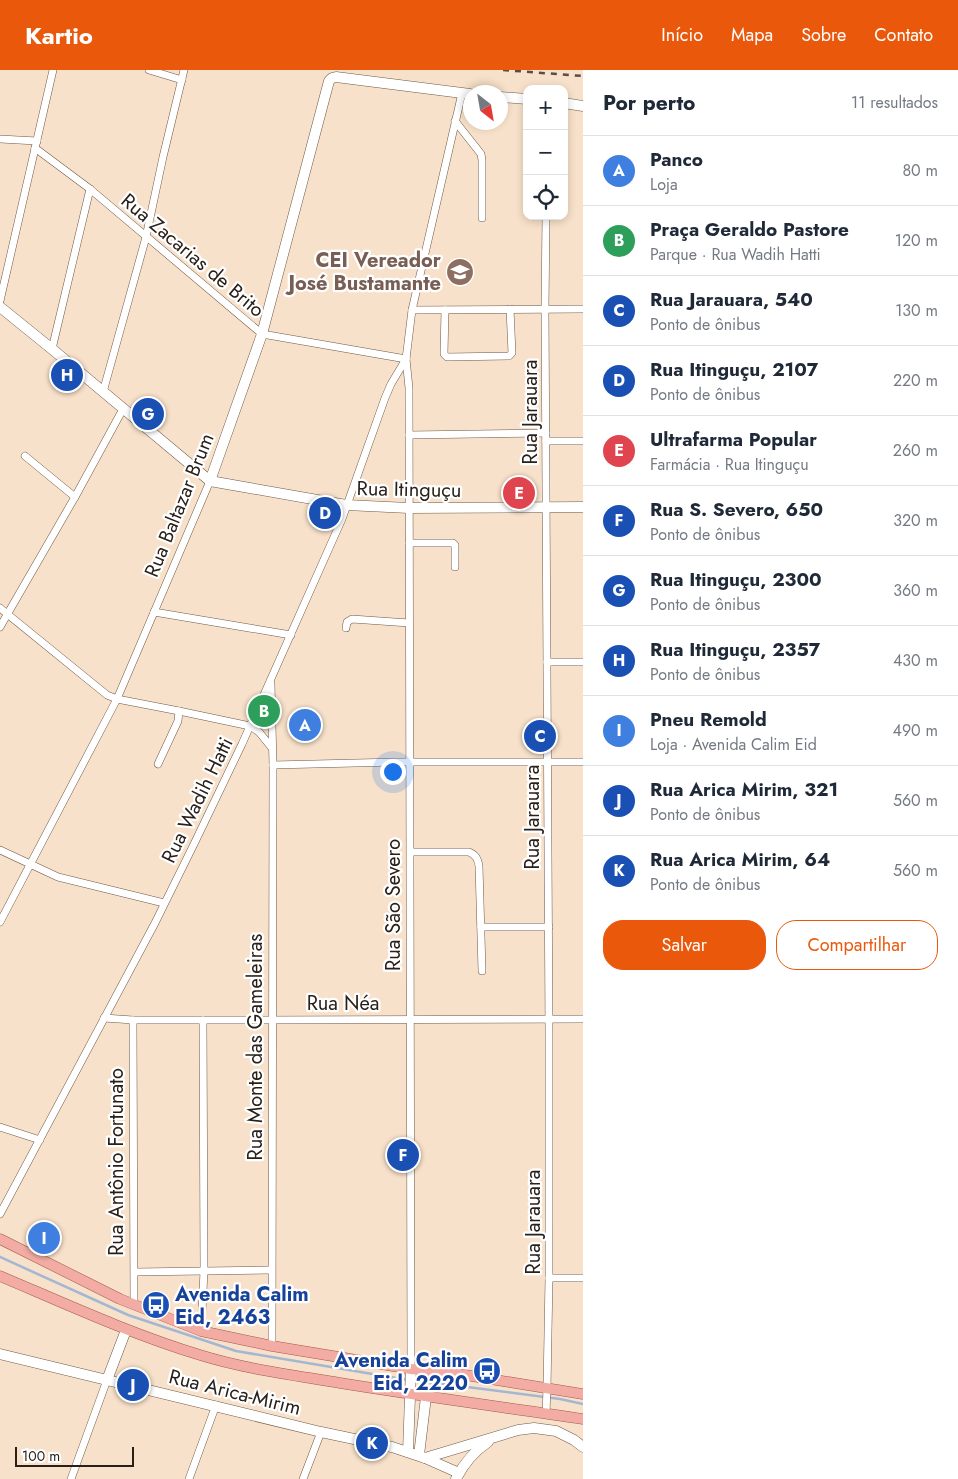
<!DOCTYPE html>
<html lang="pt">
<head>
<meta charset="utf-8">
<style>
	:root { --surface:#fff; --page:#f2f2f3; --text:#1f2937; --muted:#747a83; --line:#e0e1e3; --accent:#ea580c }
	body { margin:0; font-family:Jost,sans-serif; background:var(--page); color:var(--text) }
	.controls { position:absolute; right:15px; top:15px; display:grid; overflow:hidden; border-radius:10px; box-shadow:0 2px 8px #0003 }
	.controls button { width:45px; height:45px; display:grid; place-items:center; padding:0; border:0; border-bottom:1px solid var(--line); background:var(--surface); color:var(--text); font:25px sans-serif }
	.compass { position:absolute; left:463px; top:15px; width:45px; height:45px; border-radius:50%; background:var(--surface); box-shadow:0 2px 8px #0003; rotate:149deg }
	.scale { position:absolute; left:15px; bottom:12px; width:119px; box-sizing:border-box; padding-left:5px; border:2px solid #292119; border-top:0; font-size:14px; line-height:18px; white-space:nowrap; color:#292119; -webkit-text-stroke:4px #fff; paint-order:stroke }
	.you { position:absolute; left:392px; top:701px; width:18px; height:18px; margin:-12px; border:4px solid #fff; border-radius:50%; background:#1a73e8; box-shadow:0 0 0 8px #1a73e833 }
	.badge { display:grid; place-items:center; width:32px; height:32px; border-radius:50%; background:var(--accent); color:#fff; font-size:16px; font-weight:700 }
	.pin { position:absolute; translate:-50% -50%; border:2px solid #fff; box-shadow:0 1px 5px #0006 }
	.list { margin:0; padding:0; list-style:none }
	h2 { display:flex; justify-content:space-between; align-items:center; height:65px; margin:0; padding:0 20px; font-size:21px }
	h2 small { font-size:16px; font-weight:400; color:var(--muted) }
	.list li { display:grid; grid-template-columns:32px 1fr auto; gap:15px; align-items:center; box-sizing:border-box; height:70px; padding:0 20px; border-top:1px solid var(--line) }
	.list b { display:block; font-size:19px; white-space:nowrap }
	.list p { margin:0; font-size:16px; white-space:nowrap; color:var(--muted) }
	.list em { font-size:16px; font-style:normal; color:var(--muted) }
	.actions { display:flex; gap:10px; padding:15px 20px }
	.actions a { flex:1; padding:11px 0; border:1px solid var(--accent); border-radius:20px; text-align:center; font-size:18px; color:var(--accent) }
	.actions .main { background:var(--accent); color:#fff }
	.icon { flex:none; width:28px; height:28px; fill:none; stroke:currentColor; stroke-width:2; stroke-linecap:round; stroke-linejoin:round }
	.map { position:relative; flex:none; width:583px; height:1409px; overflow:hidden }
	header { display:flex; align-items:center; gap:30px; box-sizing:border-box; height:70px; padding:0 25px; background:var(--accent); color:#fff }
	header strong { font-size:24px }
	nav { display:flex; gap:28px; margin-inline-start:auto; font-size:18px }
	main { display:flex }
	aside { flex:1; background:var(--surface) }
	.map>svg:first-child { display:block }
</style>
</head>
<body>
<header>
<strong>Kartio</strong>
<nav><a>Início</a><a>Mapa</a><a>Sobre</a><a>Contato</a></nav>
</header>
<main>
<div class="map">
<svg width="583" height="1409" viewBox="0 0 583 1409">
	<rect width="100%" height="100%" fill="#f8e1ca"/>
	<!-- green -->
	<polygon fill="#cacead" points="267,627 269,660 253,656"/>
	<g fill="none" stroke-linecap="round" stroke-linejoin="round">
		<!-- stream -->
		<g stroke="#a3b7d3" stroke-width="2.5">
			<polyline points="0,1187 128,1245 236,1281 408,1310"/>
			<polyline points="413,1310 560,1329 583,1334"/>
		</g>
		<!-- street casing -->
		<g stroke="#6e5946" stroke-width="8">
			<g id="street">
				<polyline points="149,0 182,10"/>
				<polyline points="455,51 481,84 482,90 482,148"/>
				<polyline points="0,69 37,71"/>
				<polyline points="35,78 90,119 262,264 406,289"/>
				<polyline points="0,231 53,0"/>
				<polyline points="412,240 583,239"/>
				<polyline points="445,240 444,284 447,287 509,286 512,283 510,239"/>
				<polyline points="52,279 90,119"/>
				<polyline points="103,322 146,167 163,87 184,0"/>
				<polyline points="409,365 546,363"/>
				<polyline points="546,371 583,371"/>
				<polyline points="25,386 75,427"/>
				<polyline points="409,473 453,473 455,475 455,497"/>
				<polyline points="0,538 107,625 117,629 179,641 250,656 259,662 272,678"/>
				<polyline points="154,542 291,565"/>
				<polyline points="0,557 75,427 123,339"/>
				<polyline points="346,558 347,552 352,549 409,553"/>
				<polyline points="547,592 583,592"/>
				<polyline points="271,614 273,695 272,1276"/>
				<polyline points="158,694 178,651 179,641"/>
				<polyline points="273,695 397,692 583,692"/>
				<polyline points="0,780 58,807 164,833"/>
				<path d="M411 782H469C476 785 478 789 479 796L482 901"/>
				<polyline points="0,852 117,629 210,411"/>
				<polyline points="481,857 549,857"/>
				<polyline points="104,948 133,950 259,950 583,949"/>
				<polyline points="133,950 134,1235"/>
				<polyline points="0,1057 40,1070"/>
				<polyline points="0,1144 155,853 195,772 242,674 342,449 385,328 391,314 406,289"/>
				<polyline points="135,1202 271,1200"/>
				<polyline points="549,1208 583,1208"/>
				<polyline points="201,1261 204,1201 203,950"/>
				<polyline points="411,1299 409,318 406,289 412,240 462,23"/>
				<polyline points="546,1344 547,1318 549,1208 549,961 545,239 546,146"/>
				<polyline points="71,1409 107,1310"/>
				<polyline points="189,1409 216,1335"/>
				<polyline points="303,1409 321,1362"/>
			</g>
		</g>
		<!-- secondary casing -->
		<g stroke="#6e5946" stroke-width="11">
			<g id="secondary">
				<polyline points="500,27 527,29"/>
				<polyline points="564,33 583,36"/>
				<polyline points="0,237 52,279 210,411 346,435 409,438 583,437"/>
				<polyline points="210,411 262,264 329,11 332,8 336,7 470,24"/>
				<polyline points="0,1284 321,1362 392,1377 425,1388 459,1403"/>
				<polyline points="107,1310 126,1260"/>
				<polyline points="408,1382 411,1299"/>
				<polyline points="419,1385 426,1327"/>
				<polyline points="425,1388 518,1360 534,1358 556,1361 574,1370 583,1377"/>
				<path d="M456 1409C464 1393 473 1382 488 1372"/>
			</g>
		</g>
		<!-- primary casing -->
		<g stroke="#a6574b" stroke-width="11">
			<g id="primary">
				<polyline points="0,1169 120,1229 201,1261 272,1276 411,1299 459,1304 583,1324"/>
				<path d="M0 1206C66 1234 131 1264 200 1285 245 1299 293 1305 340 1313 421 1326 502 1337 583 1349"/>
			</g>
		</g>
		<!-- street -->
		<use href="#street" stroke="#fff" stroke-width="7"/>
		<!-- secondary -->
		<use href="#secondary" stroke="#fff" stroke-width="10"/>
		<!-- primary -->
		<use href="#primary" stroke="#f2aca3" stroke-width="10"/>
		<!-- rail -->
		<polyline stroke="#5a4e43" stroke-width="2.5" stroke-dasharray="6 6" stroke-linecap="butt" points="503,0 583,6"/>
	</g>
	<!-- icons -->
	<defs>
		<g id="school-disc" transform="scale(1.4375)"><circle r="9.5" fill="#8d6e63" stroke="#fff"/><path d="M0-5L7-2L0 1L-7-2ZM-4 1L0 2.5L4 1V4Q0 6-4 4Z" fill="#fff"/></g>
		<g id="bus-disc" transform="scale(1.4375)"><circle r="9.5" fill="#1a4fb4" stroke="#fff"/><path d="M-5-6H5V4H4V6H2V4H-2V6H-4V4H-5ZM-3.5-4V0h7V-4ZM-3.5 1.2v1.5H-2V1.2ZM2 1.2v1.5H3.5V1.2Z" fill="#fff"/></g>
	</defs>
	<g fill-rule="evenodd">
		<use href="#school-disc" x="460" y="202"/>
		<use href="#bus-disc" x="156" y="1235"/>
		<use href="#bus-disc" x="487" y="1301"/>
	</g>
	<g text-anchor="middle" stroke-width="4.5" stroke-linejoin="round" paint-order="stroke">
		<!-- street labels -->
		<g font-size="20" fill="#292119" stroke="#fff">
			<text transform="translate(193 185) rotate(40)" y="7">Rua Zacarias de Brito</text>
			<text transform="translate(530 342) rotate(-90)" y="7">Rua Jarauara</text>
			<text transform="translate(409 419) rotate(1)" y="7">Rua Itinguçu</text>
			<text transform="translate(179 435) rotate(-68)" y="7">Rua Baltazar Brum</text>
			<text transform="translate(197 730) rotate(-64)" y="7">Rua Wadih Hatti</text>
			<text transform="translate(532 747) rotate(-90)" y="7">Rua Jarauara</text>
			<text transform="translate(393 835) rotate(-90)" y="7">Rua São Severo</text>
			<text x="343" y="940">Rua Néa</text>
			<text transform="translate(255 977) rotate(-90)" y="7">Rua Monte das Gameleiras</text>
			<text transform="translate(116 1092) rotate(-90)" y="7">Rua Antônio Fortunato</text>
			<text transform="translate(533 1152) rotate(-90)" y="7">Rua Jarauara</text>
			<text transform="translate(235 1322) rotate(14)" y="7">Rua Arica-Mirim</text>
		</g>
		<!-- education labels -->
		<g font-size="20" font-weight="bold" fill="#785e54" stroke="#fff" text-anchor="end">
			<text x="441" y="197">CEI Vereador<tspan x="441" dy="23">José Bustamante</tspan></text>
		</g>
		<!-- transit labels -->
		<g font-size="20" font-weight="bold" fill="#164399" stroke="#fff" text-anchor="start">
			<text x="175" y="1231">Avenida Calim<tspan x="175" dy="23">Eid, 2463</tspan></text>
			<text x="468" y="1297" text-anchor="end">Avenida Calim<tspan x="468" dy="23">Eid, 2220</tspan></text>
		</g>
	</g>
</svg>
<div class="controls">
<button>+</button>
<button>−</button>
<button><svg class="icon" aria-label="locate" viewBox="0 0 24 24"><circle cx="12" cy="12" r="6"/><path d="M12 2v4M12 18v4M2 12h4M18 12h4"/></svg></button>
</div>
<svg class="compass" viewBox="-18 -18 36 36"><path d="M0-13l5 13h-10z" fill="#e53935"/><path d="M0 13l5-13h-10z" fill="#747a83"/></svg>
<div class="scale">100 m</div>
<div class="you"></div>
<div class="pin badge" style="left:305px;top:655px;background:#3f7fe0">A</div>
<div class="pin badge" style="left:264px;top:641px;background:#2e9e5b">B</div>
<div class="pin badge" style="left:540px;top:666px;background:#1a4fb4">C</div>
<div class="pin badge" style="left:325px;top:443px;background:#1a4fb4">D</div>
<div class="pin badge" style="left:519px;top:423px;background:#e0444e">E</div>
<div class="pin badge" style="left:403px;top:1085px;background:#1a4fb4">F</div>
<div class="pin badge" style="left:148px;top:344px;background:#1a4fb4">G</div>
<div class="pin badge" style="left:67px;top:305px;background:#1a4fb4">H</div>
<div class="pin badge" style="left:44px;top:1168px;background:#3f7fe0">I</div>
<div class="pin badge" style="left:133px;top:1315px;background:#1a4fb4">J</div>
<div class="pin badge" style="left:372px;top:1373px;background:#1a4fb4">K</div>
</div>
<aside>
<h2>Por perto<small>11 resultados</small></h2>
<ul class="list">
<li><span class="badge" style="background:#3f7fe0">A</span><div><b>Panco</b><p>Loja</p></div><em>80 m</em></li>
<li><span class="badge" style="background:#2e9e5b">B</span><div><b>Praça Geraldo Pastore</b><p>Parque · Rua Wadih Hatti</p></div><em>120 m</em></li>
<li><span class="badge" style="background:#1a4fb4">C</span><div><b>Rua Jarauara, 540</b><p>Ponto de ônibus</p></div><em>130 m</em></li>
<li><span class="badge" style="background:#1a4fb4">D</span><div><b>Rua Itinguçu, 2107</b><p>Ponto de ônibus</p></div><em>220 m</em></li>
<li><span class="badge" style="background:#e0444e">E</span><div><b>Ultrafarma Popular</b><p>Farmácia · Rua Itinguçu</p></div><em>260 m</em></li>
<li><span class="badge" style="background:#1a4fb4">F</span><div><b>Rua S. Severo, 650</b><p>Ponto de ônibus</p></div><em>320 m</em></li>
<li><span class="badge" style="background:#1a4fb4">G</span><div><b>Rua Itinguçu, 2300</b><p>Ponto de ônibus</p></div><em>360 m</em></li>
<li><span class="badge" style="background:#1a4fb4">H</span><div><b>Rua Itinguçu, 2357</b><p>Ponto de ônibus</p></div><em>430 m</em></li>
<li><span class="badge" style="background:#3f7fe0">I</span><div><b>Pneu Remold</b><p>Loja · Avenida Calim Eid</p></div><em>490 m</em></li>
<li><span class="badge" style="background:#1a4fb4">J</span><div><b>Rua Arica Mirim, 321</b><p>Ponto de ônibus</p></div><em>560 m</em></li>
<li><span class="badge" style="background:#1a4fb4">K</span><div><b>Rua Arica Mirim, 64</b><p>Ponto de ônibus</p></div><em>560 m</em></li>
</ul>
<div class="actions"><a class="main">Salvar</a><a>Compartilhar</a></div>
</aside>
</main>
</body>
</html>
